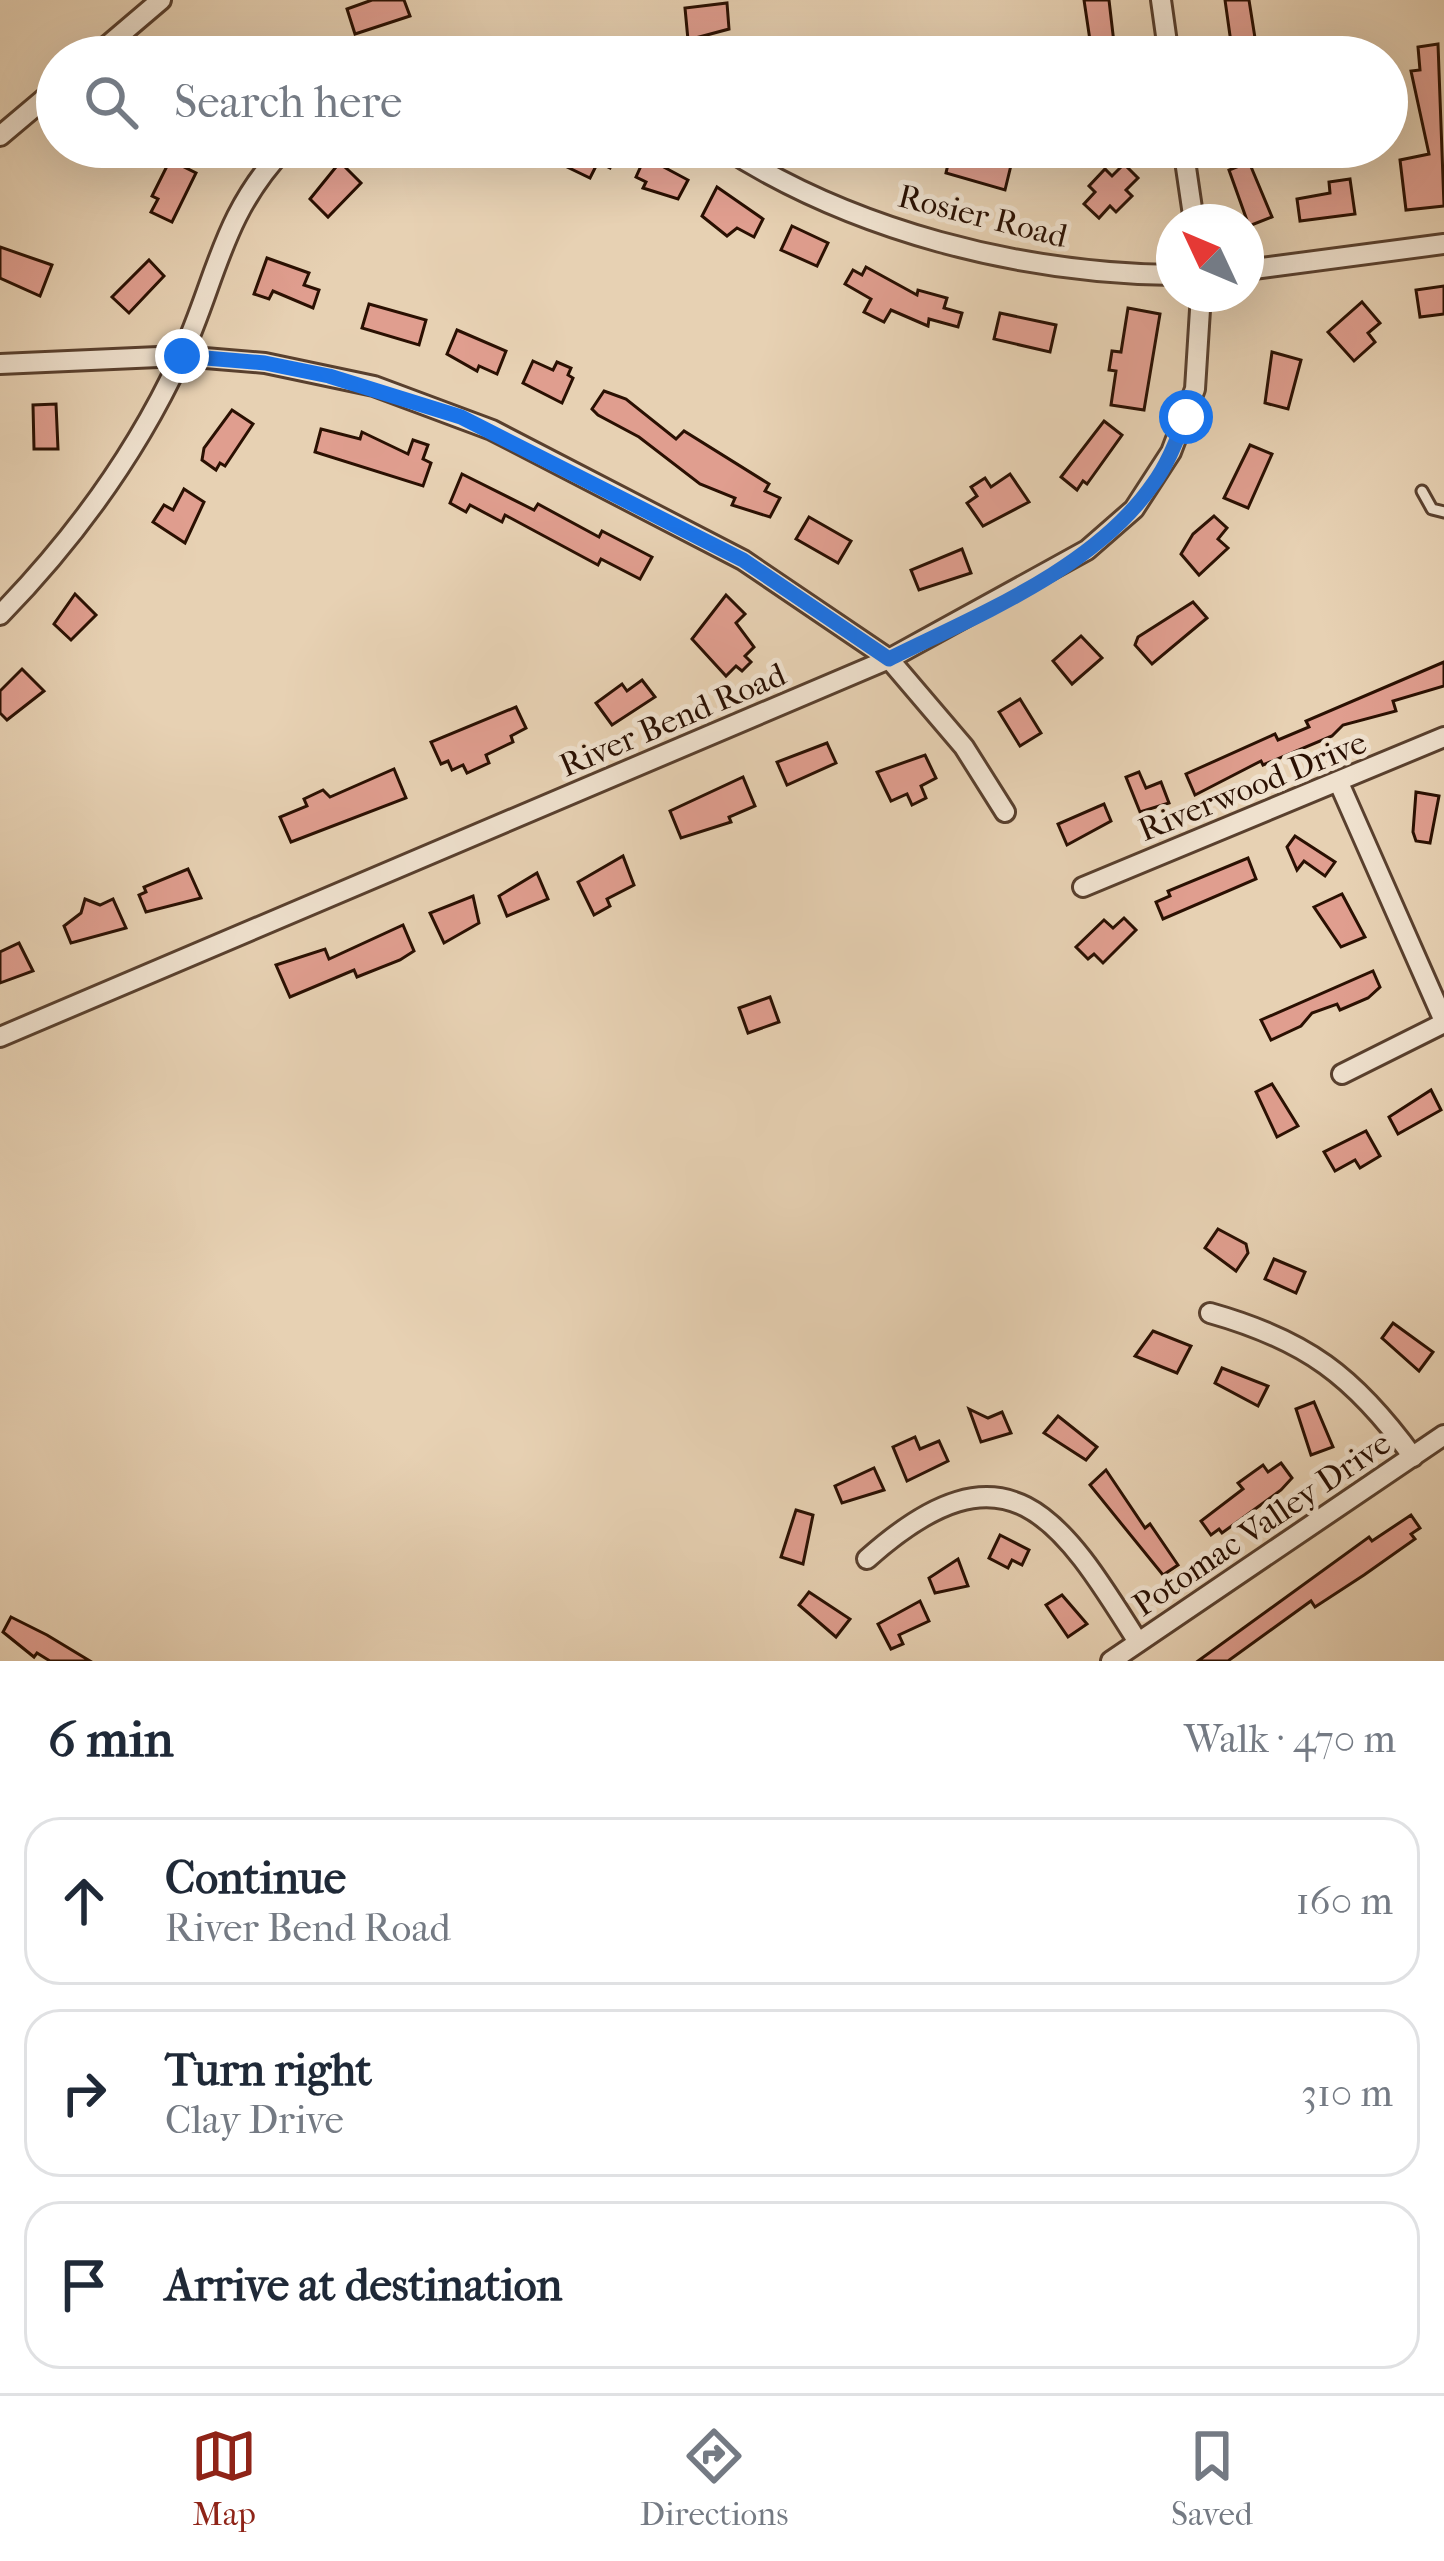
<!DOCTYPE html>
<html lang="en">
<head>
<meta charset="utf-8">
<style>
	:root { --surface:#fff; --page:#f6f6f7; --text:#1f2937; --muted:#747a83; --line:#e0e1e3; --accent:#8f2418 }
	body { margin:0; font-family:"IM FELL French Canon",serif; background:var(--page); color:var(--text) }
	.compass { position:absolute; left:1156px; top:204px; width:108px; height:108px; border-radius:50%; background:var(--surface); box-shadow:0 12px 48px #0002; rotate:314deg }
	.stop { position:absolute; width:36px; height:36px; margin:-27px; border:9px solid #1a73e8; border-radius:50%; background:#fff }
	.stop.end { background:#1a73e8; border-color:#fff; box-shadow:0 3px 12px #0008 }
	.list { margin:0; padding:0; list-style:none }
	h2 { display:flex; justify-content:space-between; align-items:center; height:156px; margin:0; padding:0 48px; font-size:51px }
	h2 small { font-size:39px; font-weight:400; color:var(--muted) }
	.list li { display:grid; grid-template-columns:78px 1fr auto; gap:36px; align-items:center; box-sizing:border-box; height:168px; margin:0 24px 24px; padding:0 24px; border:3px solid var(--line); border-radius:36px }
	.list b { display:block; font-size:45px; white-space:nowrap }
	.list p { margin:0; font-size:39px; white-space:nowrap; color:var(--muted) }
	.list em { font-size:39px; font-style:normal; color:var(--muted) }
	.icon { flex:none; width:66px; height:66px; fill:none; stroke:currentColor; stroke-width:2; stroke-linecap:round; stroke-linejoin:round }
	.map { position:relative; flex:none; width:1444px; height:1661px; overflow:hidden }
	.search { position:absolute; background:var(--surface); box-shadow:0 12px 48px #0002; left:36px; right:36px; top:36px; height:132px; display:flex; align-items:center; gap:30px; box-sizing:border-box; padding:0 42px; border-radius:66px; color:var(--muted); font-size:45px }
	.sheet { height:732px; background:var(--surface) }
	nav { display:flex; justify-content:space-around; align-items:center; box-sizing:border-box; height:168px; border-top:3px solid var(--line); background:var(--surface); font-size:33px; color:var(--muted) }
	nav a { display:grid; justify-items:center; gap:6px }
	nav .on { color:var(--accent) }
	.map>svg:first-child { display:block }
</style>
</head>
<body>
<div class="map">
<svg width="1444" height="1661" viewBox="0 0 1444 1661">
	<rect width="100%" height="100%" fill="#e7d1b3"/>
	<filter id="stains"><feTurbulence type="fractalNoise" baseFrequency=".00167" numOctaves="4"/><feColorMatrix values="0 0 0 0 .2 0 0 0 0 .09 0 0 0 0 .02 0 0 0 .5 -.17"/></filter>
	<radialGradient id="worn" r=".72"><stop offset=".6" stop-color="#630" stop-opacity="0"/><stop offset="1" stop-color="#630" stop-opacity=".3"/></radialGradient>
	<!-- building -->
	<g fill="#e09e8f" stroke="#2a1002" stroke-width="3">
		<polygon points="372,0 404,0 410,16 355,34 347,9"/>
		<polygon points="1084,0 1109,0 1114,43 1091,47"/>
		<polygon points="1225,0 1249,0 1258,57 1233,57"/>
		<polygon points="727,3 729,29 688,40 685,8"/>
		<polygon points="1438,44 1444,206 1406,210 1400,160 1429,154 1411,71 1420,70 1418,47"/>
		<polygon points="570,147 611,147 618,150 610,168 598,162 590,178 565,166"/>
		<polygon points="952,147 1013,157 1005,190 946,173"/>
		<polygon points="645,157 688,180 678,199 643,188 646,182 636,177"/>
		<polygon points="170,160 196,173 172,222 151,212 158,199 152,196"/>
		<polygon points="340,162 361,183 328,217 310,199"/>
		<polygon points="1249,162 1272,217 1249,226 1229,170"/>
		<polygon points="1124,164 1138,178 1126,190 1132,196 1116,212 1110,206 1099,218 1084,204 1095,192 1089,186 1105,169 1112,176"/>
		<polygon points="1350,179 1355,214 1300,221 1297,199 1330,193 1329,182"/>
		<polygon points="717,187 763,219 754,237 737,228 727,236 702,216"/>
		<polygon points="792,226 828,243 817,266 781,250"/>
		<polygon points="0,247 52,265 40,296 0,278"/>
		<polygon points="267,258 309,273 304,285 319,290 313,308 273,291 269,299 254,294"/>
		<polygon points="149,260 164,276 129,313 112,297"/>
		<polygon points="866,267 917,295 918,290 947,298 944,308 962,313 958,327 929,319 928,326 891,310 884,322 864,312 871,299 845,284 853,270 862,275"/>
		<polygon points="1444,286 1444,314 1420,317 1416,290"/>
		<polygon points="1362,302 1380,323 1368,333 1375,342 1354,361 1328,332"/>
		<polygon points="369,304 426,320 419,345 362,328"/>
		<polygon points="1128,308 1160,314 1144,410 1111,405 1116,371 1109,370 1112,351 1121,352"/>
		<polygon points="1000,313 1056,325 1050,352 994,339"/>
		<polygon points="457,330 506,351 497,374 479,366 477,371 447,354"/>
		<polygon points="1272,352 1301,360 1288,409 1265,403"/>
		<polygon points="533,361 553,370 557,362 571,368 568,375 573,378 562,403 523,383"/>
		<polygon points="604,391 626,399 676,439 684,431 769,484 765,491 780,498 770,517 732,505 735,498 700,484 639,437 598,415 592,409"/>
		<polygon points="56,404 58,449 34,449 33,405"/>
		<polygon points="232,410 253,424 225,466 220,463 216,470 202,460 204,448"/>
		<polygon points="1104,421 1122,435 1087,484 1083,481 1077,490 1061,477"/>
		<polygon points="321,429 360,439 362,432 408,454 413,440 428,445 423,459 431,463 423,486 315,452"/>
		<polygon points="1250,445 1272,454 1248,508 1224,498"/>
		<polygon points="462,474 534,510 538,504 599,537 602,531 652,557 640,579 601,559 598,565 505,515 502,522 470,505 466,512 450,503"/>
		<polygon points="1010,474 1029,502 983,526 967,503 977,496 971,487 985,478 991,487"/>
		<polygon points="184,489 204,502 185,543 153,522 164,505 173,510"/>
		<polygon points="1214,516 1227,528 1218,539 1228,548 1199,575 1181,554 1193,534"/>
		<polygon points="809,517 851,541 838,563 796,539"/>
		<polygon points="962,549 971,573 919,590 911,570"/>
		<polygon points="75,594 96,615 71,640 54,624"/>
		<polygon points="726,595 745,614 736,623 754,647 745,656 751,662 742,671 736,666 726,676 692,639"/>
		<polygon points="1193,602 1207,618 1152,664 1135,645 1138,637"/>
		<polygon points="1081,636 1102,658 1072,684 1053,661"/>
		<polygon points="1444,662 1444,686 1393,701 1396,711 1343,725 1332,736 1263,765 1261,761 1195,795 1186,774 1275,734 1278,740 1309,727 1306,721"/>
		<polygon points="22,669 44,691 7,720 0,713 0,691"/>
		<polygon points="642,680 655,697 612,725 596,703 622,684 627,691"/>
		<polygon points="1020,699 1041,733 1020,746 999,712"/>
		<polygon points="516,707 526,728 511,736 513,742 486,755 489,763 467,773 463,765 452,770 448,761 441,764 431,742"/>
		<polygon points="827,743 836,763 787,785 777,762"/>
		<polygon points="925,755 936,778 921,786 926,798 912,805 907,794 891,801 877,772"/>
		<polygon points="394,769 406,798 291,842 280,817 307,806 304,799 323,790 330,797"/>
		<polygon points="1139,772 1146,788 1161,782 1169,803 1140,812 1126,777"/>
		<polygon points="743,777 755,806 729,817 731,822 681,838 670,811"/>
		<polygon points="1416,792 1439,796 1430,843 1416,841 1413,832"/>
		<polygon points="1104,804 1111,821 1067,845 1058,824"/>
		<polygon points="1295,836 1335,862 1325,876 1304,861 1297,870 1287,847"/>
		<polygon points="623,856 634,885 607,899 610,906 594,915 578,882"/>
		<polygon points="1248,858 1256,879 1163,919 1156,902 1170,896 1168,891"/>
		<polygon points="188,869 201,898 146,912 139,895 146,892 144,887"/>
		<polygon points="537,873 548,899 507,916 499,896"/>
		<polygon points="1342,894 1365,937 1341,947 1314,907"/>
		<polygon points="473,896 479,923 444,943 430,913"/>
		<polygon points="85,899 100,905 113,899 126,928 71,943 64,926 81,913"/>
		<polygon points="1124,918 1136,930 1103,963 1094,954 1088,959 1076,947 1104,920 1113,928"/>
		<polygon points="403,925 414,951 400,960 357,977 354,970 290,997 276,965 325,949 329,959"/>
		<polygon points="19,943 33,971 0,983 0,952"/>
		<polygon points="1373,971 1380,987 1368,998 1340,1010 1337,1004 1312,1013 1301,1026 1271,1040 1261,1020"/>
		<polygon points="770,997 779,1022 748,1033 739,1008"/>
		<polygon points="1272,1084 1298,1126 1277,1137 1256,1092"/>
		<polygon points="1431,1090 1441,1110 1398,1134 1389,1117"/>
		<polygon points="1366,1131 1380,1156 1360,1168 1355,1160 1335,1171 1324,1152"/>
		<polygon points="1218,1229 1246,1244 1248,1253 1236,1271 1205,1248"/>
		<polygon points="1274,1259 1305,1272 1296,1293 1265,1279"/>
		<polygon points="1393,1323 1433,1352 1419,1371 1382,1338"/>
		<polygon points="1153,1331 1191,1346 1177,1373 1135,1356"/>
		<polygon points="1222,1368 1268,1386 1258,1406 1215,1383"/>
		<polygon points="1314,1402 1333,1447 1311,1455 1296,1409"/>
		<polygon points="969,1409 988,1418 1002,1412 1011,1433 981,1442"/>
		<polygon points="1058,1416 1097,1447 1086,1460 1044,1433"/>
		<polygon points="915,1437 920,1449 939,1441 948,1461 907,1481 893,1447"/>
		<polygon points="1281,1463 1292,1478 1281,1490 1222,1533 1219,1529 1211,1535 1201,1521 1243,1489 1238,1483 1263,1465 1268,1472"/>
		<polygon points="874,1468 884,1490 842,1503 835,1486"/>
		<polygon points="1106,1470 1145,1528 1150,1524 1178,1565 1163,1575 1090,1485"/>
		<polygon points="796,1510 813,1515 803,1564 781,1557"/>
		<polygon points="1411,1515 1420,1528 1411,1534 1415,1539 1364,1575 1315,1607 1311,1601 1228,1661 1198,1661 1369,1537 1372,1541"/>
		<polygon points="1000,1535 1029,1550 1022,1565 1012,1560 1008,1568 989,1558"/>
		<polygon points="958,1559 968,1586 935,1593 929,1578"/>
		<polygon points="809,1592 850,1619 836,1637 799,1605"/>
		<polygon points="1062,1595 1087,1624 1068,1637 1046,1605"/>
		<polygon points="920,1601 929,1621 899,1635 903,1644 891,1649 878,1624"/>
		<polygon points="11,1617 47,1635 90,1661 50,1661 37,1653 34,1657 3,1632"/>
	</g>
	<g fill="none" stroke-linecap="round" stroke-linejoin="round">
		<!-- lane casing -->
		<g stroke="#59402e" stroke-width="15">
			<polyline id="lane" points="1422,491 1432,509 1444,512"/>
		</g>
		<!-- street casing -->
		<g stroke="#59402e" stroke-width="24">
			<g id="street">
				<polyline points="1161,0 1169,57"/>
				<polyline points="94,57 161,0"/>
				<polyline points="0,136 57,88"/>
				<path d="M723 147C854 231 1018 273 1174 275"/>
				<polyline points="1183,147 1194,222"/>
				<polyline points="1246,270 1444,244"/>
				<polyline points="0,364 181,356 265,363 374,386 492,430 743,560 889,659 964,747 1005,812"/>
				<path d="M0 615C74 539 135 456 180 359 217 279 221 215 286 147"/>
				<polyline points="1339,783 1444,1021"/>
				<polyline points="1083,887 1444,737"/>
				<polyline points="0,1037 889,659 1087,550 1134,509 1171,452 1195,389 1201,294"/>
				<polyline points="1342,1074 1444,1023"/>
				<path d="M1210 1313C1306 1340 1354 1376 1413 1457"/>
				<path d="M867 1559C1007 1434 1060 1517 1138 1642"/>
				<polyline points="1111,1661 1444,1435"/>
			</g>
		</g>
		<!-- lane -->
		<use href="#lane" stroke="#efe1ce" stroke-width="9"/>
		<!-- street -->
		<use href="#street" stroke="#efe1ce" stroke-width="18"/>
	</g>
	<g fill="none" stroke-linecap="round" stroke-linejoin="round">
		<!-- route -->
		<path stroke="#1a73e8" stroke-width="15" d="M182 356 265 363 329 376 461 417 743 560 889 659C978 615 1095 568 1153 484 1168 464 1177 439 1186 417"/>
	</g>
	<g text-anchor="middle" stroke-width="10" stroke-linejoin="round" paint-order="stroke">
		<!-- street labels -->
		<g font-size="33" fill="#2a1002" stroke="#efe1ce">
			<text transform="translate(983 215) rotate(14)" y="12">Rosier Road</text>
			<text transform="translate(672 719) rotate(-23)" y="12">River Bend Road</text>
			<text transform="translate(1252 785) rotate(-22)" y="12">Riverwood Drive</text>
			<text transform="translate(1261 1523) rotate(-34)" y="12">Potomac Valley Drive</text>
		</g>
	</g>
	<rect width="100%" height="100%" filter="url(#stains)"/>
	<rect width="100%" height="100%" fill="url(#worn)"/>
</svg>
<svg class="compass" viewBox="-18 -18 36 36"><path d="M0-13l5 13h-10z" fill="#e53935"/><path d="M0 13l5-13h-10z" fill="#747a83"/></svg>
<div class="stop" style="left:1186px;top:417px"></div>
<div class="stop end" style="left:182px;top:356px"></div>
<div class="search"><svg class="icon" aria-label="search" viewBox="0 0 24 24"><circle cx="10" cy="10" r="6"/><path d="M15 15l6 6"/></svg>Search here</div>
</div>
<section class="sheet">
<h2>6 min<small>Walk · 470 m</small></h2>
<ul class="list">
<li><svg class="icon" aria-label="ahead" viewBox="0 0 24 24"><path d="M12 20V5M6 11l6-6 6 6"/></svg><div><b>Continue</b><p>River Bend Road</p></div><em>160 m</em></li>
<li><svg class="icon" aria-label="right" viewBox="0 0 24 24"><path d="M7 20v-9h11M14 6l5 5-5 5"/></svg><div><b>Turn right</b><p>Clay Drive</p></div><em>310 m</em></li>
<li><svg class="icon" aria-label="arrive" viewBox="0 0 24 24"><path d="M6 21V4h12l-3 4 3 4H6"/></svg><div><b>Arrive at destination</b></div></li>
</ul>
</section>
<nav>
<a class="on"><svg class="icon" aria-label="map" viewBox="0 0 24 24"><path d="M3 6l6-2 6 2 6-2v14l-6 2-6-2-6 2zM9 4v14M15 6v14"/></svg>Map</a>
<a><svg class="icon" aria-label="directions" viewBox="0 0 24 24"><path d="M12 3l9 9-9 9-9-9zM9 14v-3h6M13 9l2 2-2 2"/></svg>Directions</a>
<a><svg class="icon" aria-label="saved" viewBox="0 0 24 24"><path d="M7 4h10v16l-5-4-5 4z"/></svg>Saved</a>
</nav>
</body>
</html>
